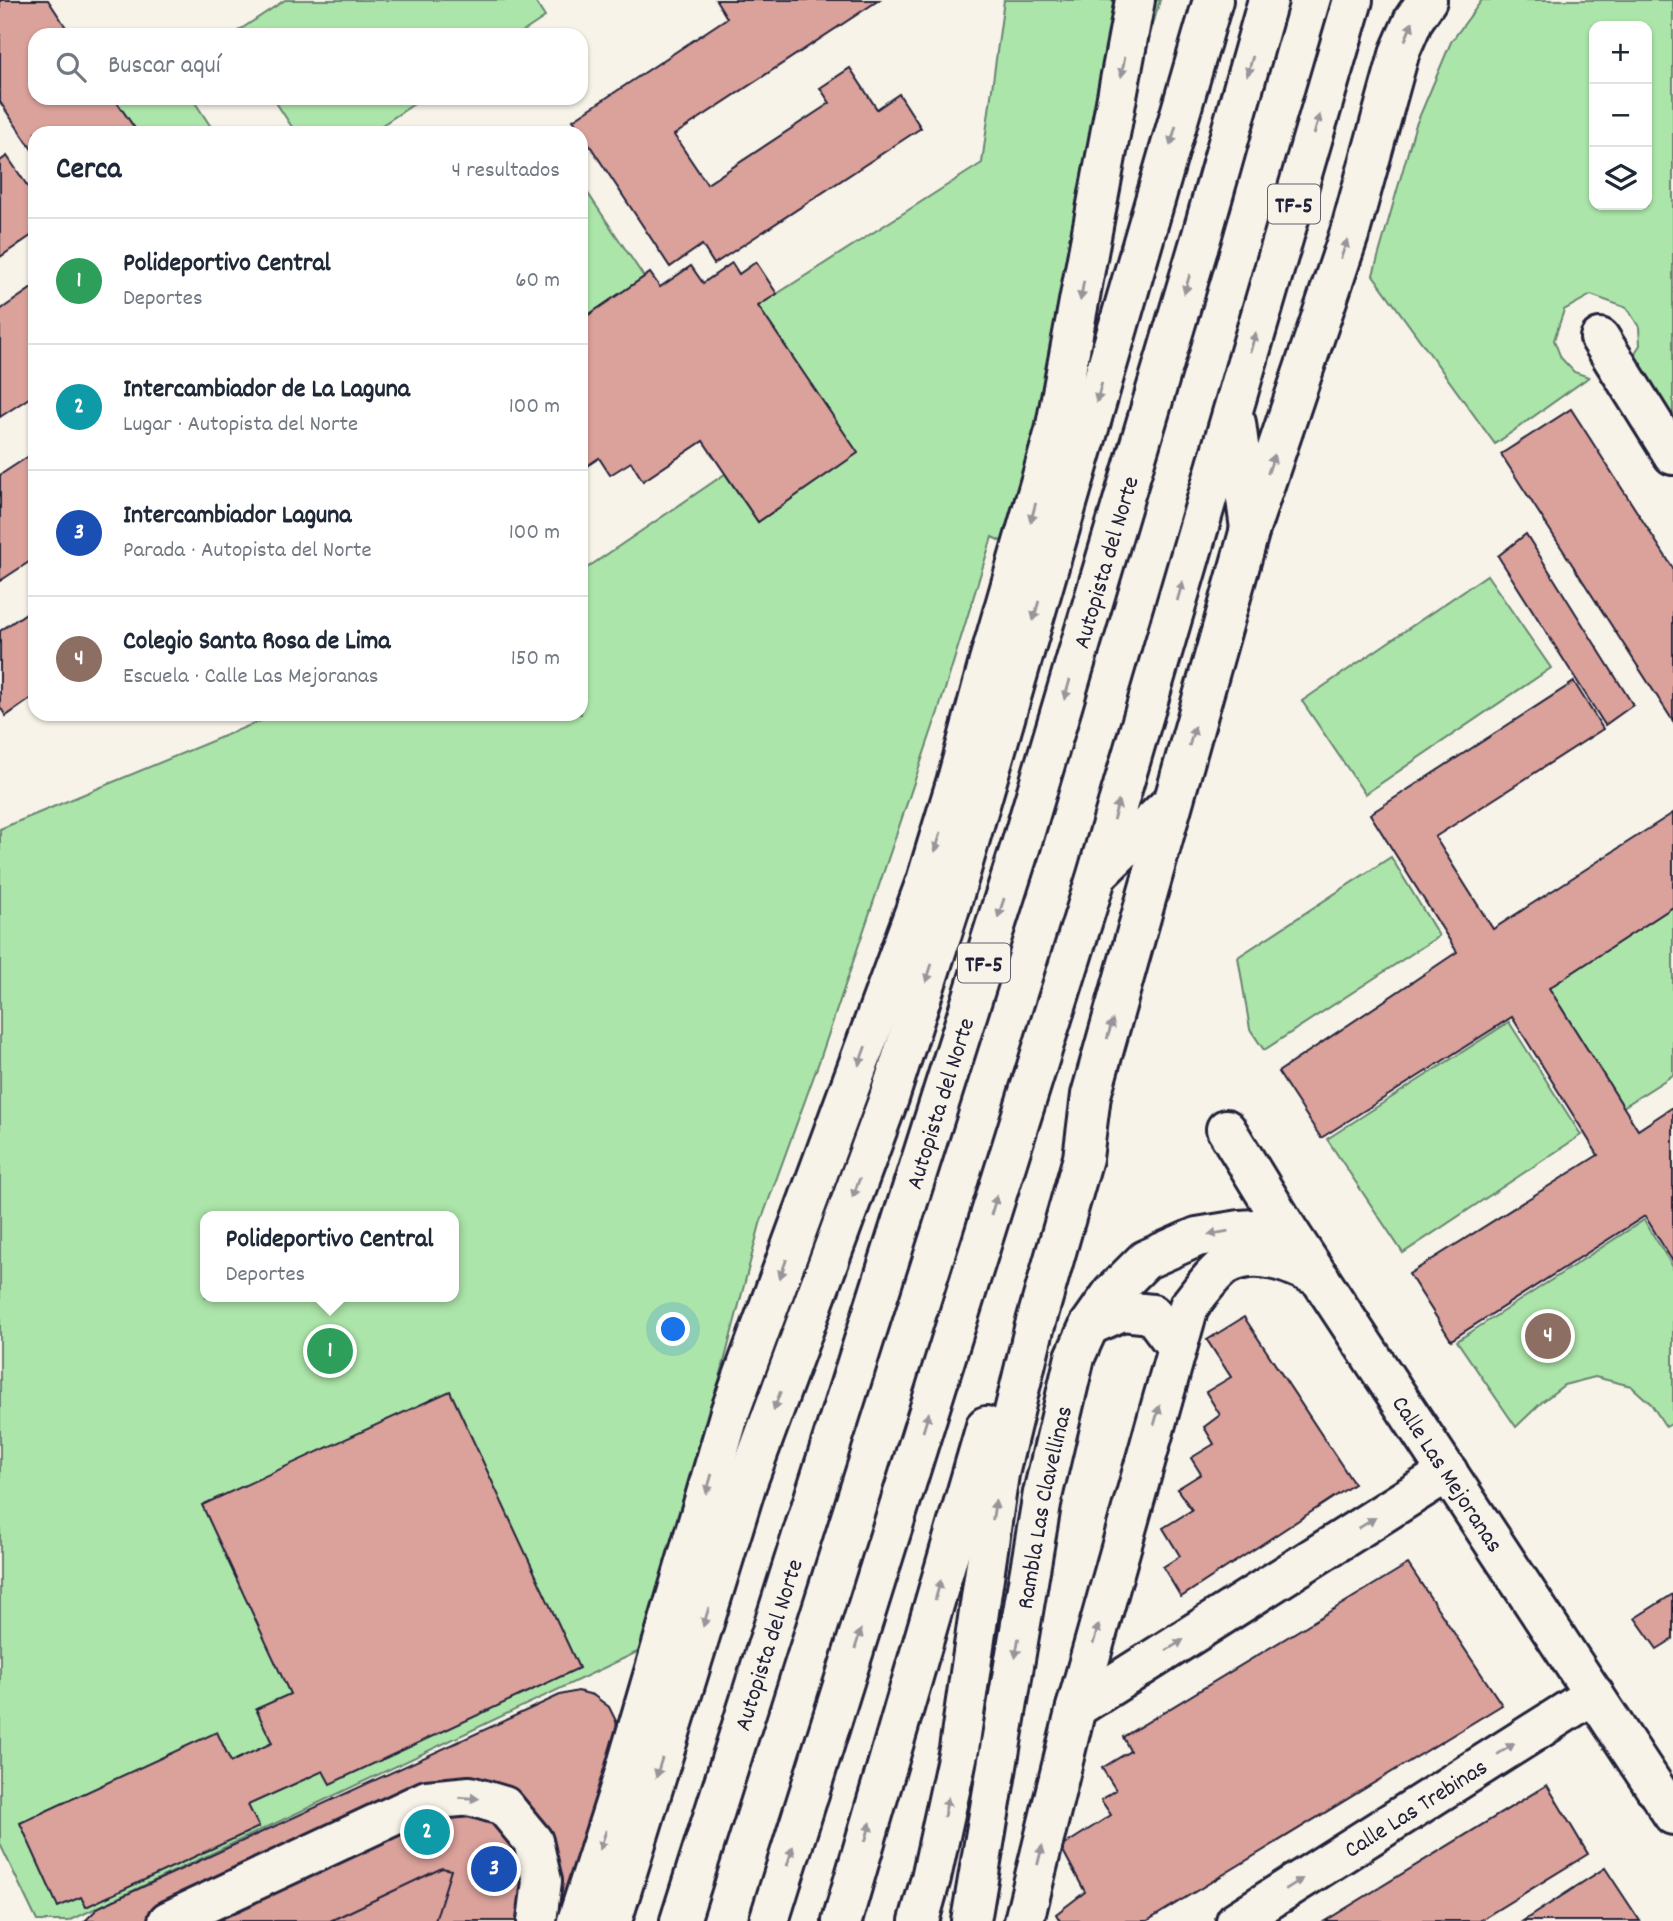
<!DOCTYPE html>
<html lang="es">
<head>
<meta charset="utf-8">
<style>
	:root { --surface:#fff; --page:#f2f2f3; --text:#1f2937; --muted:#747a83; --line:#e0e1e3; --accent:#d1495b }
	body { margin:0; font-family:Dekko,sans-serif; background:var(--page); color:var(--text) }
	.controls { position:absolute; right:21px; top:21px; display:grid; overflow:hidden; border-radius:14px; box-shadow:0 2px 5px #0004 }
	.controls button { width:63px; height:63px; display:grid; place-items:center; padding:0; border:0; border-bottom:2px solid var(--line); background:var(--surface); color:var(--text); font:35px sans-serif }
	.you { position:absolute; left:674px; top:1330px; width:24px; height:24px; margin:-18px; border:5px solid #fff; border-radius:50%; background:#1a73e8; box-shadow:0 0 0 10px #1a73e833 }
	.badge { display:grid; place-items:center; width:46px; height:46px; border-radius:50%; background:var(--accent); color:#fff; font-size:23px; font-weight:700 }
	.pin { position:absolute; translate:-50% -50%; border:4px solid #fff; box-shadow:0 2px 7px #0006 }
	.popup { position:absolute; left:200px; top:1211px; width:259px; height:91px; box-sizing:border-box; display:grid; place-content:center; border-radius:14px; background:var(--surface); filter:drop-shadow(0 2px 5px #0005); font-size:23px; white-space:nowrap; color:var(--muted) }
	.popup b { font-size:26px; color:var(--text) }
	.popup::after { content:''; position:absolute; left:50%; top:100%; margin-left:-14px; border:14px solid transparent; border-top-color:var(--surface) }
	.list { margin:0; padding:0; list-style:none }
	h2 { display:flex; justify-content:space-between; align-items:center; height:91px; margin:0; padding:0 28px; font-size:30px }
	h2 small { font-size:23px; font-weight:400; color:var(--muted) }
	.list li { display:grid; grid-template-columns:46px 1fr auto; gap:21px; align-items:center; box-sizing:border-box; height:126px; padding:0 28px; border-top:2px solid var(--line) }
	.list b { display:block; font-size:26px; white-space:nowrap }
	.list p { margin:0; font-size:23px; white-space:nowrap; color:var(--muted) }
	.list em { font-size:23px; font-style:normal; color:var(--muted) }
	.icon { flex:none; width:38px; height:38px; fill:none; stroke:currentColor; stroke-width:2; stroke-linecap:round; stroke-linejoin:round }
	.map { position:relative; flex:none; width:1673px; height:1921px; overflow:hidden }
	.search { position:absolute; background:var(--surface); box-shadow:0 2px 5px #0004; left:28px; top:28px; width:560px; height:77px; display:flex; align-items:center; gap:18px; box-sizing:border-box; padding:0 24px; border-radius:21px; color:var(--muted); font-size:26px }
	.panel { position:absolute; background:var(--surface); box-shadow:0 2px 5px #0004; left:28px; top:126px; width:560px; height:595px; border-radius:21px }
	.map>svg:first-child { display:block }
</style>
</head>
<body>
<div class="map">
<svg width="1673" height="1921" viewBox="0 0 1673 1921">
	<rect width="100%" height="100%" fill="#f7f3e8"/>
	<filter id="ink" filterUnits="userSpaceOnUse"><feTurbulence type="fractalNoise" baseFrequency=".0143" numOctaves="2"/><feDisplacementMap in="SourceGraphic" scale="14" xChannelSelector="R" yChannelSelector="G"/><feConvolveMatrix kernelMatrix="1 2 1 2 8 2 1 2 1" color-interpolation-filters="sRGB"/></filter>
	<g filter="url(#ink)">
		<!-- green -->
		<g fill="#ace5a9" stroke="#678472" stroke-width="2" fill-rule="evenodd">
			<polygon points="285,0 534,0 545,17 518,35 232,35"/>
			<path d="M1004 0H1160L1150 35 1127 139 1016 548 992 537 938 712 819 1062 760 1224 650 1646 69 1921H37L0 1844V829L277 714H581V572L725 474 758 522 857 453 758 306 982 163ZM206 1216H454V1297H206Z"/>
			<path d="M1482 0H1673V455L1622 373 1640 345 1639 327 1627 308 1591 295 1564 310 1554 340 1561 358 1574 372 1589 377 1495 444 1373 275 1415 127 1451 42ZM1594 26H1647V205H1594Z"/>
			<polygon points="114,98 192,98 215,133 138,133"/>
			<polygon points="273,98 423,98 370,133 296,133"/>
			<polygon points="581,183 644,277 581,320"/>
			<polygon points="1487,575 1551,668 1365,794 1302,701"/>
			<polygon points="1391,857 1439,936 1264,1050 1250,1029 1238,957"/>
			<polygon points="1673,907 1673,1075 1623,1107 1549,988"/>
			<polygon points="1509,1022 1581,1135 1403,1253 1327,1139"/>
			<polygon points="1644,1220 1673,1267 1673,1423 1666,1427 1651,1404 1631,1386 1595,1377 1564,1385 1542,1402 1516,1427 1457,1341"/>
		</g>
		<!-- building -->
		<g fill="#dba19b" stroke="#22223b" stroke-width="2">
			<polygon points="0,0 48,0 71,35 35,35 35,98 114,98 138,133 35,133 35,154 0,102"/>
			<polygon points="716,0 879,0 674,135 707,184 830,103 820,88 850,68 877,109 899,94 921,128 714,264 702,245 670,267 573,120 727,18"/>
			<polygon points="7,156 35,197 35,233 0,257 0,161"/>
			<polygon points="756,262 777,294 758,306 858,453 758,522 703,441 643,481 631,462 610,475 599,458 581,470 581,320 650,273 660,287 691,266 703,283 732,263 739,274"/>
			<polygon points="35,286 35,394 0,417 0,310"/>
			<polygon points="1571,409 1673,568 1673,721 1501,454"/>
			<polygon points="35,452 35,558 0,581 0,475"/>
			<polygon points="1526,534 1633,705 1605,725 1498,556"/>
			<polygon points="35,607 35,696 6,716 0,707 0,631"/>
			<polygon points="1574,682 1603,729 1435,837 1493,929 1673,813 1673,907 1549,988 1638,1130 1673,1107 1673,1262 1645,1216 1451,1340 1409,1274 1598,1155 1512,1017 1321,1138 1278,1072 1457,952 1370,814"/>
			<polygon points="1244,1317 1354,1484 1181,1597 1163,1567 1180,1556 1163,1528 1192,1510 1177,1489 1201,1474 1191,1458 1214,1444 1204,1427 1220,1415 1206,1392 1231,1377 1207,1340"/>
			<polygon points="450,1391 579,1668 330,1784 323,1771 248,1805 259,1827 86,1907 81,1897 58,1907 20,1823 217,1732 231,1762 272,1743 256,1709 290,1694 202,1505"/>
			<polygon points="1408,1564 1502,1705 1147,1921 1060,1921 1056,1914 1085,1892 1061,1847 1111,1815 1101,1800 1116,1790 1102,1768 1130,1751 1123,1737"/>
			<polygon points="1673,1594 1673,1639 1657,1649 1635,1618"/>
			<polygon points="578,1691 593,1695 609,1707 616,1721 619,1737 562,1921 85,1921 99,1907 560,1695"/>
			<polygon points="1547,1785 1588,1854 1479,1921 1325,1921"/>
			<polygon points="442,1868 451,1870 435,1921 330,1921"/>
			<polygon points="1605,1868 1640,1921 1523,1921"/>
		</g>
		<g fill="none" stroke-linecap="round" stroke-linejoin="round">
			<!-- minor casing -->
			<g stroke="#22223b" stroke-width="44">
				<g id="minor">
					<polyline points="1600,338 1673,455"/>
					<polyline points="996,680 991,654 1055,431 1135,0"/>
					<path id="s1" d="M1226 1129 1286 1227 1673 1815"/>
					<polyline points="1089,1326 1122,1311 1152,1314 1176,1346"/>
					<polyline points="1076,1708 1448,1472"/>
					<polyline points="168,1921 427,1800 470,1796 504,1806 533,1841 542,1881 537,1921"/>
					<polyline points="577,1921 624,1775 730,1412 926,881 958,776 991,654"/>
					<path id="s2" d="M971 1921 1043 1493 1075 1357 1089 1326 1113 1292 1145 1260 1197 1237 1240 1230 1286 1227"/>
					<path d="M1024 1921 1076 1708 1189 1306C1198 1295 1215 1271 1226 1265 1257 1248 1292 1264 1320 1278"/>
					<path id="s3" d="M1236 1921 1594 1694"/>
				</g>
			</g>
			<!-- major casing -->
			<g stroke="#22223b" stroke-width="44">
				<g id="major">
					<polyline points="842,1921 986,1426"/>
					<polyline points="919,1921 931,1878 959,1749 999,1474 1034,1329 1083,1158 1091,1095 1250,529 1350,232 1400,51 1414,19 1427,0"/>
				</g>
			</g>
			<!-- highway casing -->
			<g stroke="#22223b" stroke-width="44">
				<g id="highway">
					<polyline points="1236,423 1250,529"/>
					<polyline points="1098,874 1173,801"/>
					<polyline points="612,1921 747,1483 889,1098 950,908 1213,0"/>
					<path id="s4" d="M680 1921 1021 845 1202 235 1268 0"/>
					<polyline points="769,1921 1097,875 1353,0"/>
				</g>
			</g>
			<!-- minor -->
			<use href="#minor" stroke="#f7f3e8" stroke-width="38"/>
			<!-- major -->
			<use href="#major" stroke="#f7f3e8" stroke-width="38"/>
			<!-- highway -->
			<use href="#highway" stroke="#f7f3e8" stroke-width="38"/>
		</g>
		<!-- one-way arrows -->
		<defs><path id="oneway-solid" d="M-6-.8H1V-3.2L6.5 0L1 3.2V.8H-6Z" transform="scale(1.75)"/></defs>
		<g fill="#97959a">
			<use href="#oneway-solid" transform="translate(1409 31) rotate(-67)"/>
			<use href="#oneway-solid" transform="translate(1250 66) rotate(106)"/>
			<use href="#oneway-solid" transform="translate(1123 67) rotate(100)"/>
			<use href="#oneway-solid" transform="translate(1317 124) rotate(-74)"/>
			<use href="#oneway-solid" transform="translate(1173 136) rotate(106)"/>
			<use href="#oneway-solid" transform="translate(1344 249) rotate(-71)"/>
			<use href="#oneway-solid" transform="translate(1187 284) rotate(106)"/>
			<use href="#oneway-solid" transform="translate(1082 291) rotate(100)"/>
			<use href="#oneway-solid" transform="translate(1253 342) rotate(-74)"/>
			<use href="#oneway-solid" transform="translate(1099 393) rotate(106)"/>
			<use href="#oneway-solid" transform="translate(1271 464) rotate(-71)"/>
			<use href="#oneway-solid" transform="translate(1033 513) rotate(105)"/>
			<use href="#oneway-solid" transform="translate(1180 591) rotate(-74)"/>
			<use href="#oneway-solid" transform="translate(1036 611) rotate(106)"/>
			<use href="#oneway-solid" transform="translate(1067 690) rotate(106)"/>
			<use href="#oneway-solid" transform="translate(1192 736) rotate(-74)"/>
			<use href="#oneway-solid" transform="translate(1116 810) rotate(-74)"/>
			<use href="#oneway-solid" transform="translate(938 842) rotate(107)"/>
			<use href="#oneway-solid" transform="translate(1001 908) rotate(108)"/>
			<use href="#oneway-solid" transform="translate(929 973) rotate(108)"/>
			<use href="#oneway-solid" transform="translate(1110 1029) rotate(-74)"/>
			<use href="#oneway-solid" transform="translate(862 1056) rotate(110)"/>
			<use href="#oneway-solid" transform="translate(856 1188) rotate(111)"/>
			<use href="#oneway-solid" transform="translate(994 1205) rotate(-73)"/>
			<use href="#oneway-solid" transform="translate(1218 1233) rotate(170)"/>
			<use href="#oneway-solid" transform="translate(783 1269) rotate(110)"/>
			<use href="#oneway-solid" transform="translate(777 1401) rotate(110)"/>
			<use href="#oneway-solid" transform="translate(1157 1415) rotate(-74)"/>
			<use href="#oneway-solid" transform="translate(926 1422) rotate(-73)"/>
			<use href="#oneway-solid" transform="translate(709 1484) rotate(106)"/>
			<use href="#oneway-solid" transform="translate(994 1510) rotate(-82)"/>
			<use href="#oneway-solid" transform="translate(1367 1523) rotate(-32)"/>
			<use href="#oneway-solid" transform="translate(938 1590) rotate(-74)"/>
			<use href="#oneway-solid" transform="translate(706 1617) rotate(107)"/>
			<use href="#oneway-solid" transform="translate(1096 1634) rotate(-74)"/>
			<use href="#oneway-solid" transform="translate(858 1639) rotate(-73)"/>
			<use href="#oneway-solid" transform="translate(1175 1645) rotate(-32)"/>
			<use href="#oneway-solid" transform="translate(1017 1648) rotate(99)"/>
			<use href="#oneway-solid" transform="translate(1506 1749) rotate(-32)"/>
			<use href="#oneway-solid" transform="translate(659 1768) rotate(107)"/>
			<use href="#oneway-solid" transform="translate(469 1798) rotate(4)"/>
			<use href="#oneway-solid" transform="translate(946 1807) rotate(-78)"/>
			<use href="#oneway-solid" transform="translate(868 1832) rotate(-74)"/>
			<use href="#oneway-solid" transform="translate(603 1840) rotate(108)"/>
			<use href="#oneway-solid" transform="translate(1040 1855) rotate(-76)"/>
			<use href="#oneway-solid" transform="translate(790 1856) rotate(-73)"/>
			<use href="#oneway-solid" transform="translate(1294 1884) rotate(-32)"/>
		</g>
	</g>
	<g text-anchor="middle" stroke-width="7" stroke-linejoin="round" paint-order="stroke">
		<!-- shield labels -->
		<g fill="#f7f3e8" stroke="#62616f" stroke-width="2">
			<rect x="1268" y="184.5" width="52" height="39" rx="5"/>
			<rect x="958" y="943.5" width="52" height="39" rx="5"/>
		</g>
		<g font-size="23" font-weight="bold" fill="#22223b">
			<text x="1294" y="212">TF-5</text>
			<text x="984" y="971">TF-5</text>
		</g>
		<!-- street labels -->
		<g font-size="24" fill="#22223b" stroke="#f7f3e8">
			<text dy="8" stroke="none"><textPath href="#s4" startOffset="1424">Autopista del Norte</textPath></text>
			<text dy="8" stroke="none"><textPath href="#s4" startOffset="858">Autopista del Norte</textPath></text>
			<text dy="8" stroke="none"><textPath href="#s1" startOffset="410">Calle Las Mejoranas</textPath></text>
			<text dy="8" stroke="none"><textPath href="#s2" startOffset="420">Rambla Las Clavellinas</textPath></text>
			<text dy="8" stroke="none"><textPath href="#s4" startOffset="290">Autopista del Norte</textPath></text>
			<text dy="8" stroke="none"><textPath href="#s3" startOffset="212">Calle Las Trebinas</textPath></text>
		</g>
	</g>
</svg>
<div class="controls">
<button>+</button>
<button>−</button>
<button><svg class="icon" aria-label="layers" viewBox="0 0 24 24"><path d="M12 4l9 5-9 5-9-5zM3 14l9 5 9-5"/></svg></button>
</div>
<div class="you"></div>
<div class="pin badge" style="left:330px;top:1351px;background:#2e9e5b">1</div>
<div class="popup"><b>Polideportivo Central</b>Deportes</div>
<div class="pin badge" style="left:427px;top:1832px;background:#0f9aa8">2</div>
<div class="pin badge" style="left:494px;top:1869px;background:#1a4fb4">3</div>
<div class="pin badge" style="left:1548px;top:1336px;background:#8d6e63">4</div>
<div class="search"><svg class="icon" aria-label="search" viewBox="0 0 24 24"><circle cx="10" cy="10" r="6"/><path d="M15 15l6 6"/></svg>Buscar aquí</div>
<section class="panel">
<h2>Cerca<small>4 resultados</small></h2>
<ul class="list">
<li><span class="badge" style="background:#2e9e5b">1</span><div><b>Polideportivo Central</b><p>Deportes</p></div><em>60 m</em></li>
<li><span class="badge" style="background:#0f9aa8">2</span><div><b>Intercambiador de La Laguna</b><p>Lugar · Autopista del Norte</p></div><em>100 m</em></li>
<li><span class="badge" style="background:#1a4fb4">3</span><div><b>Intercambiador Laguna</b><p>Parada · Autopista del Norte</p></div><em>100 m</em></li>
<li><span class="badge" style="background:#8d6e63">4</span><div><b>Colegio Santa Rosa de Lima</b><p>Escuela · Calle Las Mejoranas</p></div><em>150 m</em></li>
</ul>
</section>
</div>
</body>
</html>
